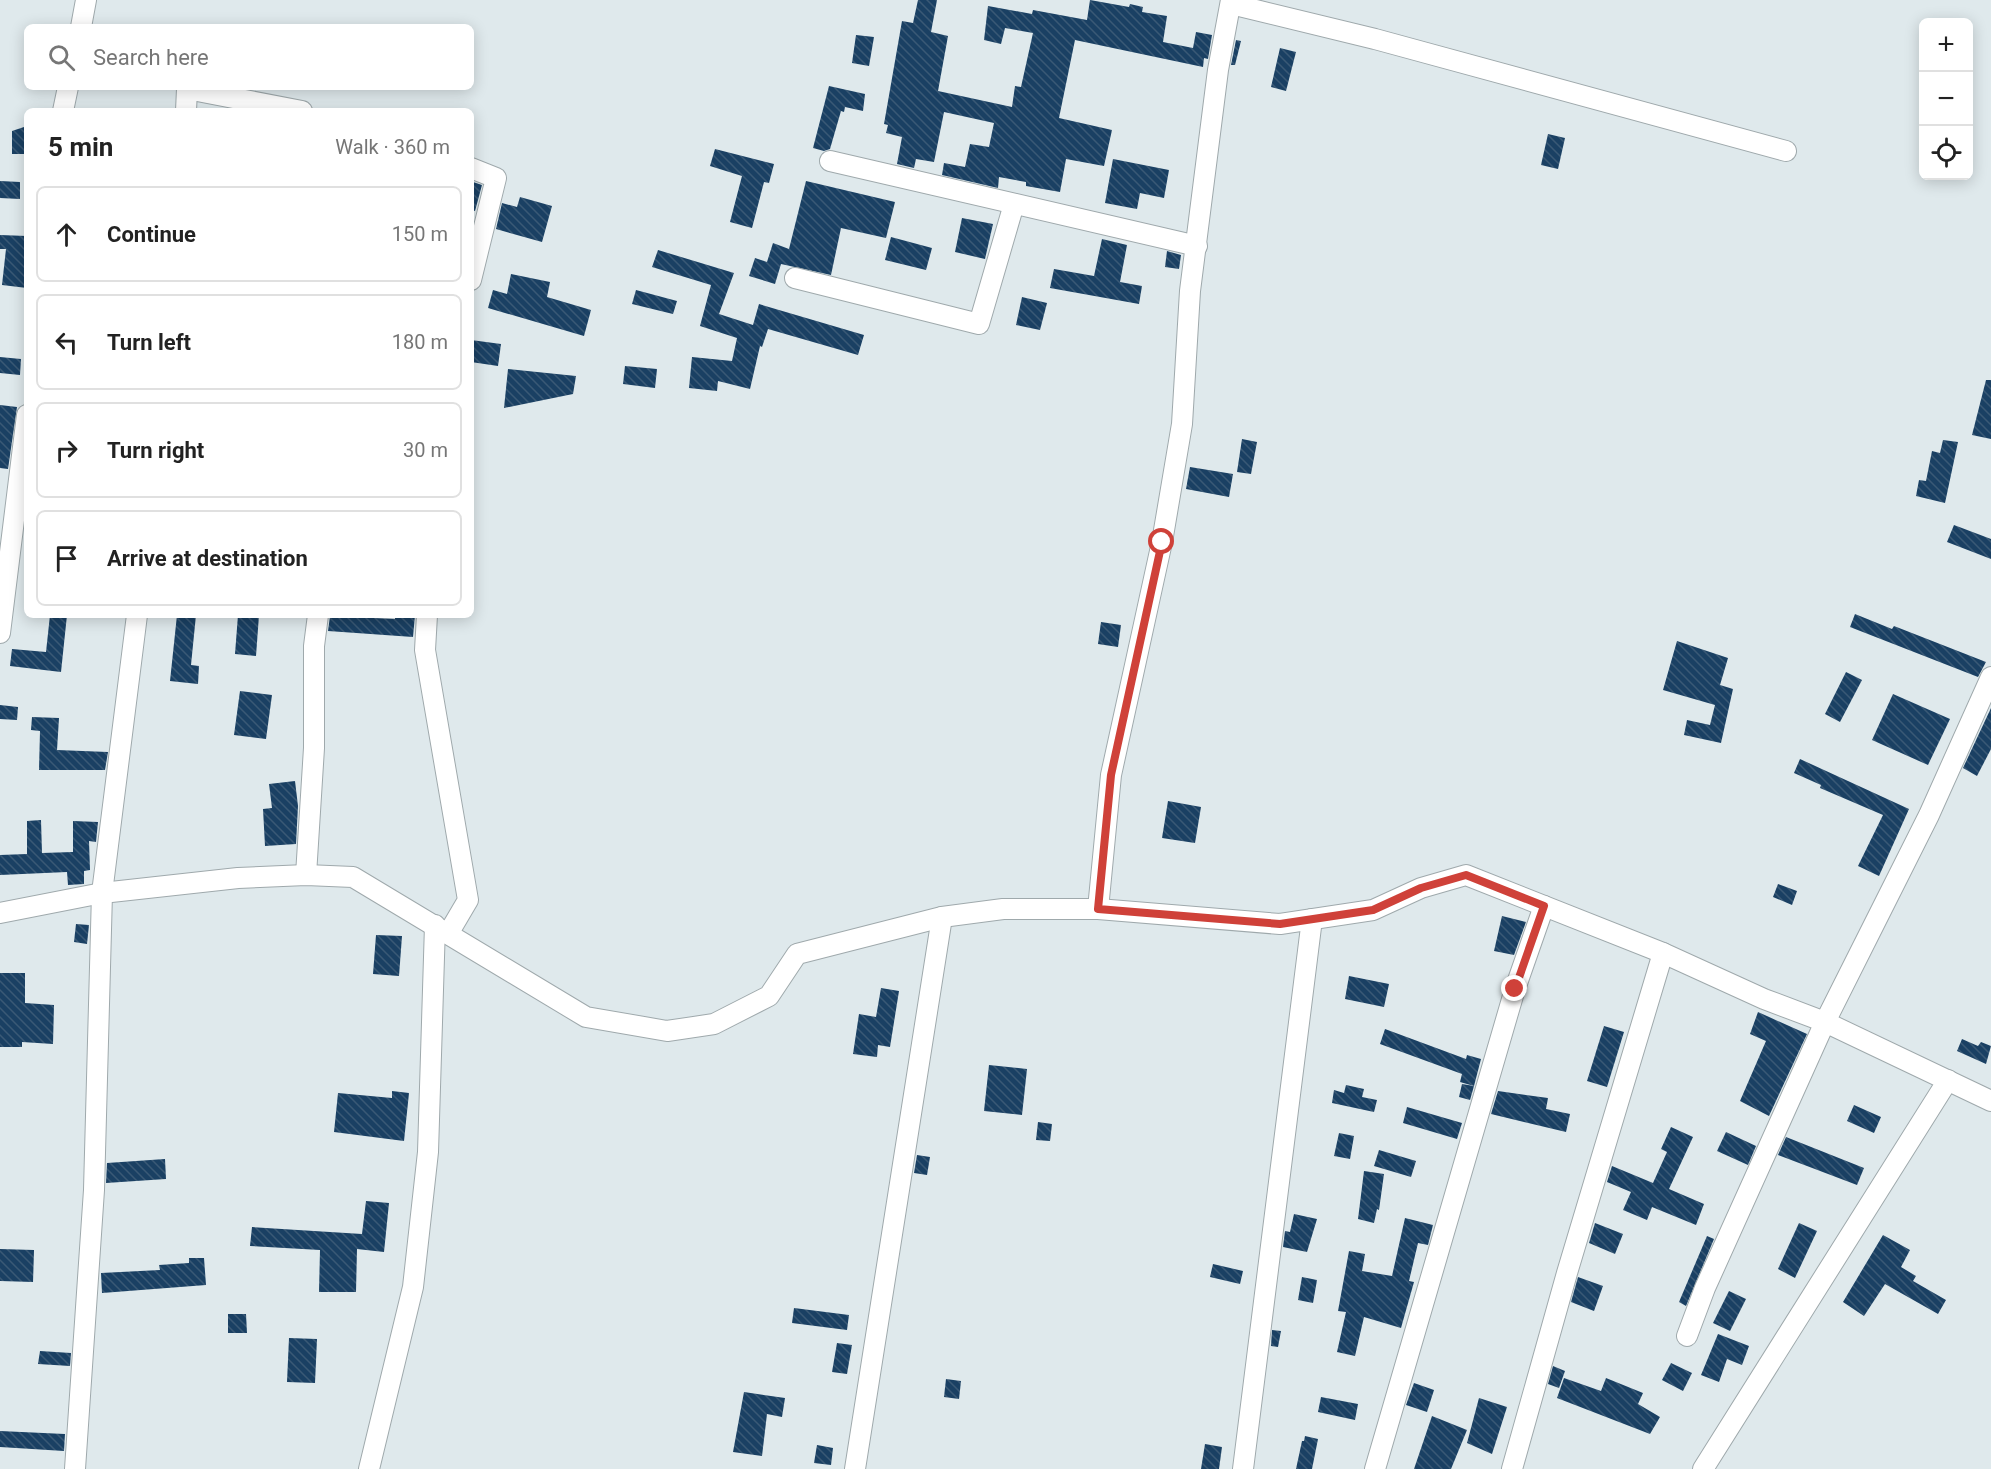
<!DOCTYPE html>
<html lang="en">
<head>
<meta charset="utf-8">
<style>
	:root { --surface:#fff; --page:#f2f2f2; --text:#222; --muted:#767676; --line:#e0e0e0 }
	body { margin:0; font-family:Roboto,sans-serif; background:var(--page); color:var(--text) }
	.controls { position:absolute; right:18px; top:18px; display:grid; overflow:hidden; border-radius:9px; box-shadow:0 3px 15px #0003 }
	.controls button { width:54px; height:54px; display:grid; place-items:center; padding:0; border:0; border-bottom:2px solid var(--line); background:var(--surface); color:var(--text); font:30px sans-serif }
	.stop { position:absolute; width:18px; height:18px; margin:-14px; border:4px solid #cf4139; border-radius:50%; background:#fff }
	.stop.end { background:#cf4139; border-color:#fff; box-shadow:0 2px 6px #0008 }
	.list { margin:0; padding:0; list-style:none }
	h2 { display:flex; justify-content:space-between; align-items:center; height:78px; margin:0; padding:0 24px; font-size:26px }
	h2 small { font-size:20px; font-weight:400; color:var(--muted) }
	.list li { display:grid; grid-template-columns:39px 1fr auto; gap:18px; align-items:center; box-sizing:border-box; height:96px; margin:0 12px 12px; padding:0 12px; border:2px solid var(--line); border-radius:9px }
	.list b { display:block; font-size:22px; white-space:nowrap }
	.list em { font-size:20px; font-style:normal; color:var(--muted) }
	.icon { flex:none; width:33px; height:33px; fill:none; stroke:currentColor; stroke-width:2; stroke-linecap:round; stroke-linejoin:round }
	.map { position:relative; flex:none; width:1991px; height:1469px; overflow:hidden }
	.search { position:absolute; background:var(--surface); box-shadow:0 3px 15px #0003; left:24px; top:24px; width:450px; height:66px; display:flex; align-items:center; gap:15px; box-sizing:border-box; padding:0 21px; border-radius:9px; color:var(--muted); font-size:22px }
	.panel { position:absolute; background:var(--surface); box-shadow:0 3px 15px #0003; left:24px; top:108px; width:450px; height:510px; border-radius:9px }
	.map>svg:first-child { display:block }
</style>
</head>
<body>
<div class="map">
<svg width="1991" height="1469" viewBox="0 0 1991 1469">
	<defs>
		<pattern id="building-back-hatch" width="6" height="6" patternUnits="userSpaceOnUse" patternTransform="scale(1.5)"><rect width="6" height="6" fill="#1a4063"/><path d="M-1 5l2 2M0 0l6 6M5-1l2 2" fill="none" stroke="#3a5975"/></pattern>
	</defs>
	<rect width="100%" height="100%" fill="#dfe9ec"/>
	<!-- building -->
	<g fill="url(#building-back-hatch)">
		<polygon points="918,0 937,0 931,32 948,36 938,91 1012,107 1015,86 1021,87 1033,33 1005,28 1001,44 984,40 988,6 1032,14 1033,10 1087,20 1090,0 1129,7 1130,4 1143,7 1142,12 1167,16 1163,42 1193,48 1196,32 1212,35 1208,59 1204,58 1203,67 1075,40 1059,118 1112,130 1104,166 1066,159 1060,192 1026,186 1026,182 999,177 998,188 942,175 944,163 965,167 970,144 989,147 994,123 944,112 934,162 916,159 914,168 897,164 902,137 886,133 888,125 884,124 902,21 913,23"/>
		<polygon points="856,35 874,37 869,66 852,63"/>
		<polygon points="1236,40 1241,41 1235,65 1231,65"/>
		<polygon points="1280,48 1296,52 1286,91 1271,87"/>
		<polygon points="829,86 865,94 863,111 845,107 844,112 841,111 830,149 824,151 813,148"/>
		<polygon points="27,126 27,154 12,154 12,131"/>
		<polygon points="1548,134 1565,138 1558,169 1541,165"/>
		<polygon points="715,149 774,164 769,183 764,182 752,228 730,222 742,176 710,166"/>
		<polygon points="1113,159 1169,170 1164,198 1140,193 1137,209 1105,203"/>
		<polygon points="0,181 20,182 20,199 0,198"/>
		<polygon points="806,181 895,202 886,238 841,228 831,275 781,264 775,284 749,276 755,258 767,262 773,243 789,249"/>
		<polygon points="473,182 482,185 475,211 471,210"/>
		<polygon points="520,197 552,206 542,242 496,229 502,203 517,207"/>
		<polygon points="962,218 993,224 985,259 955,252"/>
		<polygon points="0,235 27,236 27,288 2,285 6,249 0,249"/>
		<polygon points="891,237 932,248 926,270 885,260"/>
		<polygon points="1102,239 1127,245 1120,282 1142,286 1139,304 1050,288 1054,269 1094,276"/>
		<polygon points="658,250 734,273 719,314 753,325 759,304 864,335 858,355 768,329 762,347 760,346 750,389 718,381 717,391 689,388 692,357 732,361 737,338 700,326 711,285 652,267"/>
		<polygon points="1167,251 1181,255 1179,269 1165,267"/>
		<polygon points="511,274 550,282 547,297 591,310 584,336 488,308 493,290 507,294"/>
		<polygon points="636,290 677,301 673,314 632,304"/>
		<polygon points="1022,297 1047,303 1040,330 1016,325"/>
		<polygon points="471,340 501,344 498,366 471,362"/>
		<polygon points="0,357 21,359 20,375 0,373"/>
		<polygon points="625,366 657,369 655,388 623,384"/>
		<polygon points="508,369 576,376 573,394 504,408"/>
		<polygon points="1986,380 1991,380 1991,439 1972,435"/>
		<polygon points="0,405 17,407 8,469 0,468"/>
		<polygon points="1242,439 1257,442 1251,474 1237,472"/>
		<polygon points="1943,440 1958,442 1945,503 1916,496 1919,480 1926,481 1932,451 1940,453"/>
		<polygon points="1190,467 1233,474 1229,497 1186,489"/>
		<polygon points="1954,525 1991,539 1991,559 1947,542"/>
		<polygon points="1855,614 1892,629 1894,626 1986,662 1978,677 1850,627"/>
		<polygon points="50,615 67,615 61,672 10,666 12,649 46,652"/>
		<polygon points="177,615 196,615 191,665 199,666 198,684 170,681"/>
		<polygon points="238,615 259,615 256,656 235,654"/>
		<polygon points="395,615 415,615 413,637 328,631 330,616 395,619"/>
		<polygon points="1101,622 1121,625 1118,647 1098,644"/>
		<polygon points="1677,641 1728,658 1720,685 1733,689 1721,743 1684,735 1687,720 1710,725 1715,705 1663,690"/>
		<polygon points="1846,672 1862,680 1840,722 1825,714"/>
		<polygon points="240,691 272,695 266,739 234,735"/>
		<polygon points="1893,694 1950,719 1928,765 1872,740"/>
		<polygon points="0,705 18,707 17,720 0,719"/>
		<polygon points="1991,708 1991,749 1977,776 1963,768"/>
		<polygon points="32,717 59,718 57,750 108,752 105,770 39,770 40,731 31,730"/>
		<polygon points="1800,759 1909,809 1879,876 1858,866 1883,815 1820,788 1821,785 1794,773"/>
		<polygon points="295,781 298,806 296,844 265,846 263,809 272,808 269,784"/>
		<polygon points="1168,801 1201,807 1195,843 1162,838"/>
		<polygon points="41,820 42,853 73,852 73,821 98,822 96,842 89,841 90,870 84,871 84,884 68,885 67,872 0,875 0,855 27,854 27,821"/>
		<polygon points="1778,884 1797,891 1792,905 1773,897"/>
		<polygon points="1502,916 1526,922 1514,955 1494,951"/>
		<polygon points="76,924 89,925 87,944 74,942"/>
		<polygon points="376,935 402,936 399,976 373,974"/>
		<polygon points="0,973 25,973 25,1003 54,1005 53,1044 22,1042 22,1047 0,1047"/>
		<polygon points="1349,976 1389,984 1384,1007 1345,999"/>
		<polygon points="881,988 899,991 890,1047 878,1045 877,1057 853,1054 859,1014 876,1017"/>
		<polygon points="1758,1012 1807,1034 1769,1116 1740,1101 1766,1041 1750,1034"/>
		<polygon points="1604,1026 1624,1032 1607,1087 1587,1081"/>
		<polygon points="1385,1029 1466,1059 1467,1055 1481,1059 1474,1086 1460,1082 1462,1074 1380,1044"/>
		<polygon points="1962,1039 1978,1046 1981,1042 1991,1046 1986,1064 1957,1051"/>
		<polygon points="989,1065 1027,1069 1022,1115 984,1111"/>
		<polygon points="1462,1084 1474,1086 1470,1100 1459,1097"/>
		<polygon points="1346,1085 1364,1089 1362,1097 1377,1100 1374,1112 1332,1103 1334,1090 1344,1093"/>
		<polygon points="392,1091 409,1093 404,1141 334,1132 338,1093 392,1098"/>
		<polygon points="1498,1091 1548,1098 1546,1109 1570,1114 1566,1132 1491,1114"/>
		<polygon points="1854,1105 1881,1117 1874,1133 1847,1121"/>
		<polygon points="1407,1107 1462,1123 1457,1139 1403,1123"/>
		<polygon points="1038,1122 1052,1124 1050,1141 1036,1140"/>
		<polygon points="1671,1127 1693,1137 1669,1189 1704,1204 1696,1225 1652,1207 1647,1220 1623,1210 1631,1192 1607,1182 1612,1166 1653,1183 1667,1152 1661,1149"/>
		<polygon points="1726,1132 1756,1146 1748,1165 1717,1151"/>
		<polygon points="1339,1133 1354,1136 1350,1159 1334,1156"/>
		<polygon points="1786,1137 1864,1168 1857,1185 1778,1155"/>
		<polygon points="1379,1150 1416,1161 1411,1177 1374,1166"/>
		<polygon points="917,1155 930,1157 927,1175 914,1173"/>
		<polygon points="165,1159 166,1179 106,1183 107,1163"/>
		<polygon points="1364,1171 1384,1174 1379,1210 1377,1209 1374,1223 1358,1219"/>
		<polygon points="366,1201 389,1203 384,1252 357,1249 356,1292 319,1292 320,1250 250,1246 252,1227 362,1234"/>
		<polygon points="1294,1214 1317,1219 1307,1252 1283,1247 1285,1231 1290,1232"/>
		<polygon points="1405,1218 1433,1225 1428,1245 1418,1243 1409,1281 1414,1282 1401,1328 1364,1317 1355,1356 1337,1352 1346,1312 1338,1311 1349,1251 1365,1254 1362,1271 1392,1276"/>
		<polygon points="1595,1223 1623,1234 1615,1254 1589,1243"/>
		<polygon points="1799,1223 1817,1231 1795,1278 1778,1269"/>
		<polygon points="1883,1235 1910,1250 1901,1267 1916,1276 1913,1281 1946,1300 1938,1314 1885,1284 1864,1316 1843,1302"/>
		<polygon points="1707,1236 1714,1239 1686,1306 1679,1302"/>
		<polygon points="0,1249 34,1250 33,1282 0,1281"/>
		<polygon points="189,1258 204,1258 206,1285 102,1293 101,1273 160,1270 159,1265 189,1263"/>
		<polygon points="1213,1264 1243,1271 1240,1284 1210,1277"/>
		<polygon points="1302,1277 1317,1280 1313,1303 1298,1300"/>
		<polygon points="1578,1277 1603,1286 1594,1311 1571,1302"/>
		<polygon points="1729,1291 1746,1299 1730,1331 1713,1323"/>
		<polygon points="794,1308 849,1315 847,1330 792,1323"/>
		<polygon points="228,1314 246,1314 247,1333 228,1333"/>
		<polygon points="1272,1330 1281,1331 1278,1347 1271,1346"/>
		<polygon points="1718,1334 1749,1346 1742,1365 1727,1359 1719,1382 1701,1375"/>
		<polygon points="289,1338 317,1339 315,1383 287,1382"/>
		<polygon points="837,1343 852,1345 847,1374 832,1372"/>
		<polygon points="40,1351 71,1353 70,1366 38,1364"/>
		<polygon points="1671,1363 1692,1373 1683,1391 1662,1380"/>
		<polygon points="1553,1366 1565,1371 1559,1388 1548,1384"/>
		<polygon points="1564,1378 1601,1391 1606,1378 1643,1393 1638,1404 1660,1417 1650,1434 1557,1398"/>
		<polygon points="946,1379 961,1381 959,1399 944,1397"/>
		<polygon points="1414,1383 1434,1390 1427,1412 1406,1405"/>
		<polygon points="744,1392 785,1398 782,1417 767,1414 762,1456 733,1452"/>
		<polygon points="1321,1397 1358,1404 1355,1420 1318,1412"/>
		<polygon points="1479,1398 1507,1407 1492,1454 1467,1443"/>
		<polygon points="1432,1416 1467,1430 1451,1469 1414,1469"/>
		<polygon points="0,1431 65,1434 64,1451 0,1447"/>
		<polygon points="1305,1436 1318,1439 1312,1469 1296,1469 1302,1441 1304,1441"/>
		<polygon points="1205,1444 1222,1447 1219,1469 1201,1469"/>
		<polygon points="817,1445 833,1448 831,1465 814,1463"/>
	</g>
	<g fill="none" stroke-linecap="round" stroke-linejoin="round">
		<!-- minor casing -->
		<g stroke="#9fa9ac" stroke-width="22">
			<g id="minor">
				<polyline points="1231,4 1375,39 1786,151"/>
				<polyline points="81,27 86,0"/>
				<polyline points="63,111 68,87"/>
				<polyline points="186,111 187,89 302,111"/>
				<polyline points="830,161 1197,246"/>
				<polyline points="471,168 496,178 471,280"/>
				<polyline points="795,278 979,324 1014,204"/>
				<polyline points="427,615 425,650 468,900 448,934"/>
				<polyline points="0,633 27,415"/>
				<polyline points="306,875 314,748 314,646 318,615"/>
				<polyline points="1098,909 1111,775 1162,542 1182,424 1190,291 1218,70 1231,0"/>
				<polyline points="0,913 102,893 238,878 306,875 353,877 586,1017 667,1031 714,1024 769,996 797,954 942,917 1003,909 1098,909 1280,924 1373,910 1421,888 1466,875 1663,953 1764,999 1825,1022 1991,1101"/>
				<polyline points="1687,1336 1705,1288 1825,1022 1929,815 1991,677"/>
				<polyline points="75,1469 94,1190 102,893 137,615"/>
				<polyline points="369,1469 413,1287 428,1152 435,925"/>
				<polyline points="855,1469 942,917"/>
				<polyline points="1243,1469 1312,919"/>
				<polyline points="1375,1469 1515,989 1544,906"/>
				<polyline points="1512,1469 1567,1273 1663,953"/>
				<polyline points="1703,1469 1948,1080"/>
			</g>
		</g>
		<!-- minor -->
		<use href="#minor" stroke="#fff" stroke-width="20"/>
	</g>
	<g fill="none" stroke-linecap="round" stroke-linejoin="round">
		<!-- route -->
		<polyline stroke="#cf4139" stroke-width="8" points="1162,542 1111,775 1098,909 1280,924 1373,910 1421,888 1466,875 1544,906 1515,989"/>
	</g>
</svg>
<div class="controls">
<button>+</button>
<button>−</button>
<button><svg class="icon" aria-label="locate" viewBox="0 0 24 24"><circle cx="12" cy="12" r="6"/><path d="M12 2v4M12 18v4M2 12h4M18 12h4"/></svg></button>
</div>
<div class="stop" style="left:1162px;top:542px"></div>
<div class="stop end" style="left:1515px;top:989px"></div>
<div class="search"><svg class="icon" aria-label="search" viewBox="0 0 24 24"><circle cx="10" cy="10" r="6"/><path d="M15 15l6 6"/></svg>Search here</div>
<section class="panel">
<h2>5 min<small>Walk · 360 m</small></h2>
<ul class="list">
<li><svg class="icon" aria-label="ahead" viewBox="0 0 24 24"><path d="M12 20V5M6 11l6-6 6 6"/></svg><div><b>Continue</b></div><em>150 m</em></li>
<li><svg class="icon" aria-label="left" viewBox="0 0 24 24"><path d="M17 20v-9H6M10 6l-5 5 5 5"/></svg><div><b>Turn left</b></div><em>180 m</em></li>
<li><svg class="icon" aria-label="right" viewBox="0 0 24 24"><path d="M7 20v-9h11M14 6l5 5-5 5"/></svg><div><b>Turn right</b></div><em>30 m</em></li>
<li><svg class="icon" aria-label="arrive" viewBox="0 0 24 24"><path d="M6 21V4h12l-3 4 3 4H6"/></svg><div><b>Arrive at destination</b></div></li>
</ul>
</section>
</div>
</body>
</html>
